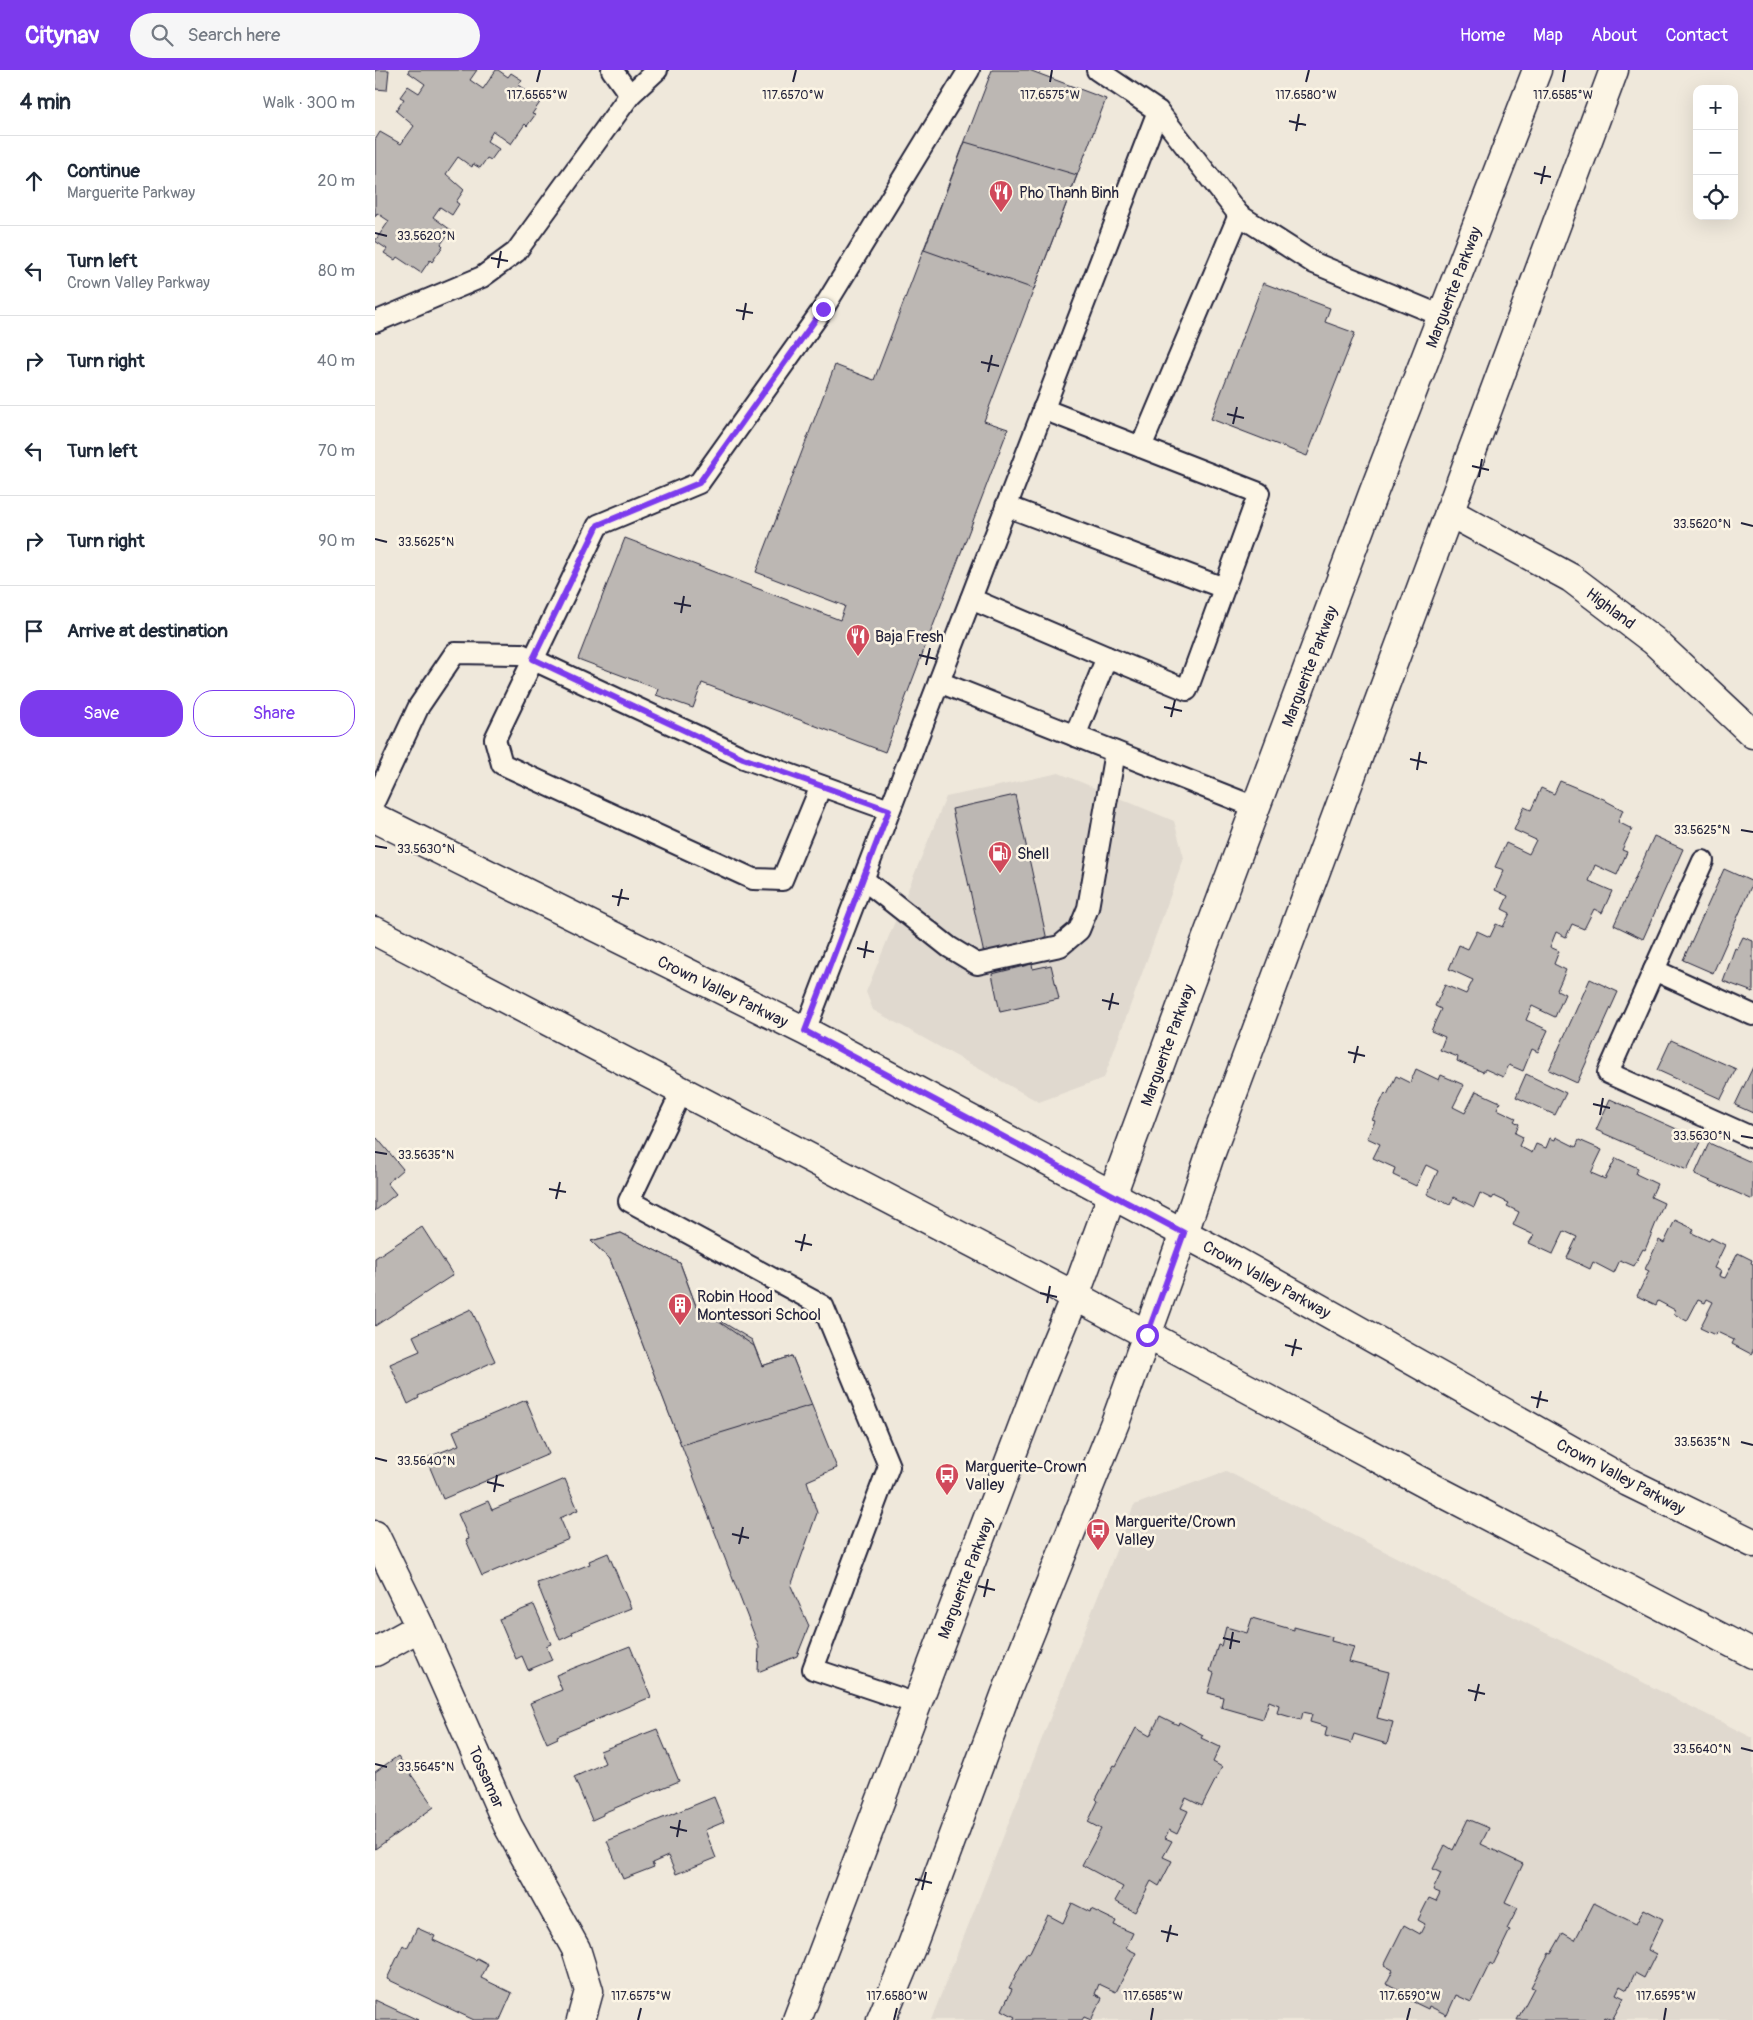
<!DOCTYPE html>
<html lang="en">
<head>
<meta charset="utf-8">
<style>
	:root { --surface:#fff; --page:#f6f6f7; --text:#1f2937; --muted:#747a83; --line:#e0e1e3; --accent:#7c3aed }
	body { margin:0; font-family:Pangolin,sans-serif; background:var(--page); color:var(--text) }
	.controls { position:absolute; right:15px; top:15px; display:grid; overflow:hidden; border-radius:10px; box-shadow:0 5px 20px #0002 }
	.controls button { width:45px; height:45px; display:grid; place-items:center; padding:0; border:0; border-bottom:1px solid var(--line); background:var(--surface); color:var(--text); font:25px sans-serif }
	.stop { position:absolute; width:15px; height:15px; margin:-11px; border:4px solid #7c3aed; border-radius:50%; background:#fff }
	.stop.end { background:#7c3aed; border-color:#fff; box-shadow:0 1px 5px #0008 }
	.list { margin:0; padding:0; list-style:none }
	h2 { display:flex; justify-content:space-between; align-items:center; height:65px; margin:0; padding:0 20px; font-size:21px }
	h2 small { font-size:16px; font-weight:400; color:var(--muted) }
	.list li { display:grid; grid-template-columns:32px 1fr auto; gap:15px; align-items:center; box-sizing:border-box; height:90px; padding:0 20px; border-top:1px solid var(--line) }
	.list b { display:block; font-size:19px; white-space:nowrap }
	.list p { margin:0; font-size:16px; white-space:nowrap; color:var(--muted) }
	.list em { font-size:16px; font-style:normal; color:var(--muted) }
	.actions { display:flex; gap:10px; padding:15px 20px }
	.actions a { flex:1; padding:11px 0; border:1px solid var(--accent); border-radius:20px; text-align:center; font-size:18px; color:var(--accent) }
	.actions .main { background:var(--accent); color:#fff }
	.icon { flex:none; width:28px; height:28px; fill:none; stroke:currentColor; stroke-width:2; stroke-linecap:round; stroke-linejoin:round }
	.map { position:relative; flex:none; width:1378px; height:1950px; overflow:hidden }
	header { display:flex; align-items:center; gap:30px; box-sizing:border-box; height:70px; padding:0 25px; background:var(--accent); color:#fff }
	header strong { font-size:24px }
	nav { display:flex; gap:28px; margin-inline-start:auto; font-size:18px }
	.search { width:350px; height:45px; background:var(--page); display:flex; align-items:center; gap:12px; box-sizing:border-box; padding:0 18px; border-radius:28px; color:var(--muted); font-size:19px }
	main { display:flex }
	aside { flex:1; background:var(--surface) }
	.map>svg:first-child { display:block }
</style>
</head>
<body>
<header>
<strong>Citynav</strong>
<div class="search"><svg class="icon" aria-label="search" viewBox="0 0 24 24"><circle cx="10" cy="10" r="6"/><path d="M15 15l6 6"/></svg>Search here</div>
<nav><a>Home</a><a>Map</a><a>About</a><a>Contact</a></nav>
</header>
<main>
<aside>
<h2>4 min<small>Walk · 300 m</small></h2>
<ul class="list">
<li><svg class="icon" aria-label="ahead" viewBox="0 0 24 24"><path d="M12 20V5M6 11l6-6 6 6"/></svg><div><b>Continue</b><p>Marguerite Parkway</p></div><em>20 m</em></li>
<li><svg class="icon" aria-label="left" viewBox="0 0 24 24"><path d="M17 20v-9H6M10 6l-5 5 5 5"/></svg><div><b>Turn left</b><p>Crown Valley Parkway</p></div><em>80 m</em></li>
<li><svg class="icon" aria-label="right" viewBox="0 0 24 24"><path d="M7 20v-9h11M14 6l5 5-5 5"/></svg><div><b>Turn right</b></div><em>40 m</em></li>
<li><svg class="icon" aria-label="left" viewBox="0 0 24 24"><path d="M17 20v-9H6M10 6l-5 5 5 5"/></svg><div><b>Turn left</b></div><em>70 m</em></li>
<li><svg class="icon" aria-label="right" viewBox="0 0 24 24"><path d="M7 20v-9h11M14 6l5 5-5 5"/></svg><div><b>Turn right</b></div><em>90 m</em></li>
<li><svg class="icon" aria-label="arrive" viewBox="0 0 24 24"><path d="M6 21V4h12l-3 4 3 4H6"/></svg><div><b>Arrive at destination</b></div></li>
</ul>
<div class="actions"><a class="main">Save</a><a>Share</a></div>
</aside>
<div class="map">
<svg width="1378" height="1950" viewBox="0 0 1378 1950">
	<rect width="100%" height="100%" fill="#efe8db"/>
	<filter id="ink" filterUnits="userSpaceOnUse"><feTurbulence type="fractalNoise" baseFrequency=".02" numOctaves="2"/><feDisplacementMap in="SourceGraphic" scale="10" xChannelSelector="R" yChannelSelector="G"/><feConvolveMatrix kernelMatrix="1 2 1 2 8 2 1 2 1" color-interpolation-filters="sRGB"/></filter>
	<g filter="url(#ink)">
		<!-- built -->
		<g fill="#e0d9cf">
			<polygon points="684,703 799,751 809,788 729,1008 664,1032 498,940 491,922 571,727"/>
			<polygon points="851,1401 1378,1668 1378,1950 556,1950 759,1435"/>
		</g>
		<!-- building -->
		<g fill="#bcb7b3" stroke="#22223b">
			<polygon points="0,0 14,0 12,20 0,19"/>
			<polygon points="34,0 102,0 95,10 108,19 121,0 123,0 133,7 136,3 147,10 143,15 166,31 157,44 160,45 152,56 150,54 136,74 118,61 112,71 124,79 116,90 112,88 105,98 98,94 97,97 83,87 71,104 89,120 81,132 84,134 77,145 65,137 58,147 76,160 66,174 68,176 57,192 55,190 46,203 22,187 20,190 9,183 12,179 0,171 14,151 2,143 0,147 0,70 5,62 26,74 39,56 21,41 29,29 25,27 33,16 44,23 50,14 33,2"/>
			<polygon points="617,0 654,0 731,29 609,351 633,359 510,682 327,613 318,638 281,625 283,619 203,589 250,468 465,550 470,536 381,502 460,295 499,310"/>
			<polygon points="590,72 702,105 659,219 549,180"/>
			<polygon points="888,213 955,238 950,252 980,263 932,386 836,349"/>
			<polygon points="1185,711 1231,730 1231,731 1248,740 1243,752 1257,759 1247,780 1252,782 1242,805 1220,795 1214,811 1237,821 1227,843 1219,839 1209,859 1197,854 1191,867 1181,862 1175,877 1184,881 1179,894 1191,900 1182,920 1190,924 1180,947 1157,936 1151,950 1173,960 1163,982 1157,979 1148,1001 1134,995 1128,1007 1110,999 1108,1002 1082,991 1083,987 1065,980 1070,967 1056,961 1066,939 1060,936 1070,915 1091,924 1098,910 1074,899 1084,875 1093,879 1102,861 1115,867 1121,854 1128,857 1135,843 1127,839 1133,826 1120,820 1129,800 1120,797 1131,773 1154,784 1161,770 1139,760 1149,737 1156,740 1166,718 1179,724"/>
			<polygon points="640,725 672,870 609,884 577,739"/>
			<polygon points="1279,766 1308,779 1268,869 1239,855"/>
			<polygon points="1349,799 1378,812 1338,903 1308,890"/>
			<polygon points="1368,867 1378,871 1378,922 1348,911 1360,878 1362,879"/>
			<polygon points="657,894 658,899 676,895 684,929 625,942 617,904"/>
			<polygon points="1215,909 1243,922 1202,1013 1174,1000"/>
			<polygon points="1296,970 1361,999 1346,1029 1282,1000"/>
			<polygon points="1378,997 1378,1043 1360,1035"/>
			<polygon points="1041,999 1064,1010 1066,1005 1089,1015 1078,1037 1090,1043 1101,1021 1125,1032 1122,1039 1141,1048 1139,1051 1144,1054 1140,1063 1148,1067 1144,1076 1157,1083 1161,1074 1171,1078 1175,1068 1180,1070 1181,1067 1201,1077 1204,1070 1227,1080 1216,1103 1230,1109 1241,1088 1263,1098 1261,1104 1282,1114 1276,1127 1289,1133 1270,1180 1268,1179 1259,1196 1245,1190 1239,1203 1218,1192 1215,1199 1192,1188 1202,1167 1189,1161 1178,1184 1154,1173 1159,1165 1138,1155 1144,1142 1132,1136 1134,1133 1119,1126 1117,1129 1105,1123 1099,1137 1079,1127 1075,1135 1052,1124 1063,1101 1051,1095 1041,1116 1018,1105 1020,1098 998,1088 1005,1074 992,1068 1000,1051 997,1050 1010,1023 1012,1025 1021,1006 1035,1013"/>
			<polygon points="1151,1004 1191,1023 1180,1045 1141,1027"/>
			<polygon points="1235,1029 1326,1070 1312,1100 1221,1060"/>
			<polygon points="2,1068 28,1099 12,1113 21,1124 0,1141 0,1070"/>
			<polygon points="1334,1073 1378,1093 1378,1130 1320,1104"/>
			<polygon points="1300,1150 1319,1159 1317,1163 1334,1171 1336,1168 1350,1175 1339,1198 1346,1201 1344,1206 1350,1208 1363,1183 1377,1190 1376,1193 1378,1194 1378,1281 1376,1284 1357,1274 1359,1270 1342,1262 1340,1265 1325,1258 1338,1232 1332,1229 1330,1233 1323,1230 1312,1251 1299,1244 1300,1240 1283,1231 1281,1235 1262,1226 1274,1201 1270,1199 1284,1170 1289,1173"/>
			<polygon points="47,1157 78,1205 0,1256 0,1188"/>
			<polygon points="246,1163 305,1193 321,1236 377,1270 387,1296 417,1286 462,1398 432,1411 442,1443 416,1516 434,1556 422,1586 383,1602 384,1577 235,1189 216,1171"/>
			<polygon points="246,1163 305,1193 321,1236 379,1276 387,1296 417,1286 437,1335 306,1375 235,1189 216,1171"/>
			<polygon points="96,1239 120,1291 43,1326 44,1328 33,1334 15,1294 45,1281 38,1266"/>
			<polygon points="151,1330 174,1384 68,1429 51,1388 84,1375 78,1361"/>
			<polygon points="190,1409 203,1440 185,1448 194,1469 107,1506 91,1470 94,1469 83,1444 113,1431 117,1440"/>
			<polygon points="233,1483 256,1538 197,1562 198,1564 185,1570 162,1513 175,1509 175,1510 215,1494 214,1491"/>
			<polygon points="159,1535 176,1574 171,1576 177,1590 153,1600 147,1586 141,1589 124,1549"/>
			<polygon points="877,1548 919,1560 919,1557 957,1567 956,1571 979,1577 974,1592 1014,1602 1002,1648 1018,1652 1012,1674 979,1664 976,1673 950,1666 952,1657 935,1652 937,1644 928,1642 926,1650 902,1643 904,1635 894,1631 888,1649 846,1637 848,1627 833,1623 839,1603 835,1601 843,1575 846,1576 851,1557 872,1563"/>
			<polygon points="255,1576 276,1627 182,1666 183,1668 172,1673 155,1633 187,1620 181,1605"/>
			<polygon points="785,1646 803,1655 804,1652 828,1665 826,1668 845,1677 838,1692 847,1697 827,1736 811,1728 806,1738 813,1741 802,1764 794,1760 790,1768 797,1771 788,1787 797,1791 784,1816 776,1811 760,1842 740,1831 748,1817 707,1795 726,1759 713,1752 723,1731 721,1729 739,1695 741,1696 761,1658 775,1666"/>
			<polygon points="282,1659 304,1711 228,1743 228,1745 217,1750 199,1707 230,1693 225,1681"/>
			<polygon points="23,1686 59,1737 0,1779 0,1702"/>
			<polygon points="339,1727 349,1752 330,1760 341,1788 301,1804 293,1786 277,1793 279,1797 248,1809 232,1771"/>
			<polygon points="1093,1749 1114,1758 1106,1774 1148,1794 1130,1832 1143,1838 1132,1859 1135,1860 1118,1895 1115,1893 1096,1932 1081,1925 1072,1945 1054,1936 1053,1939 1028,1927 1030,1924 1011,1914 1018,1900 1009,1895 1029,1855 1045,1864 1050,1854 1043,1850 1054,1828 1061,1831 1065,1823 1058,1820 1066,1803 1058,1799 1070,1775 1078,1780"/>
			<polygon points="697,1833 715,1842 716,1839 741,1851 739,1855 758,1863 751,1878 761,1883 741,1922 724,1914 720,1924 727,1928 716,1950 709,1947 707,1950 638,1950 640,1947 627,1940 637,1919 634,1918 652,1883 654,1884 673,1845 688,1853"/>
			<polygon points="1219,1833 1261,1854 1269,1839 1288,1849 1273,1880 1281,1884 1269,1908 1260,1903 1252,1920 1245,1916 1241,1924 1249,1928 1237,1950 1230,1947 1228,1950 1142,1950 1159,1918 1156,1917 1174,1883 1176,1884 1188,1863 1200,1870"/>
			<polygon points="42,1858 60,1866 58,1870 101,1890 102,1888 113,1894 106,1908 137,1923 125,1950 99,1950 12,1909 28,1875 32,1878"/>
			<polygon points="0,1930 43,1950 0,1950"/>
		</g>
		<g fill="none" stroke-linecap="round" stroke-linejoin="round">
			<!-- service casing -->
			<g stroke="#22223b" stroke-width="24">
				<g id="service">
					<polyline points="237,0 255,25"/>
					<polyline points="722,0 783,41 864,145 939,193 1067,246"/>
					<polyline points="0,252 107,207 141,182 255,25 282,0"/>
					<polyline points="668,339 884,423 812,620 732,587"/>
					<polyline points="766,377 864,145"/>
					<polyline points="631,436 849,518"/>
					<polyline points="596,529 732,587 700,666"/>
					<polyline points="564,612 880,737"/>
					<polyline points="446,716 407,810 378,809 127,694 120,669 223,455 324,413 448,239 594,0"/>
					<polyline points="0,730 44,636 80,583 146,584 369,688 514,740"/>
					<polyline points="488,809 574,877 602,894 685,876 704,860 713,838 740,682"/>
					<polyline points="1279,900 1328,791"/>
					<polyline points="1378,945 1279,900 1233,1003 1378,1068"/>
					<polyline points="430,961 783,41"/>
					<polyline points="307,1021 254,1131 448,1236 514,1396 438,1599 542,1634"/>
				</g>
			</g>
			<!-- minor casing -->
			<g stroke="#22223b" stroke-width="31">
				<g id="minor">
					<polyline points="1074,442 1196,508 1279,571 1378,664"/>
					<polyline points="0,1465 45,1557 133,1756 201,1879 214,1921 206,1950"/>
					<polyline points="0,1582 45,1557"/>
				</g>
			</g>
			<!-- primary casing -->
			<g stroke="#22223b" stroke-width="31">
				<g id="primary">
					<polyline points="0,748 430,961 857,1189 1253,1412 1378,1473"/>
					<polyline points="0,861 700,1226 1064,1421 1378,1584"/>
					<polyline points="422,1950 666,1308 700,1226 816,910 999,421 1162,0"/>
					<polyline points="506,1950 536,1878 631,1623 741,1350 809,1163 834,1088 1239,0"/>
				</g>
			</g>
			<!-- service -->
			<use href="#service" stroke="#fcf5e5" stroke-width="20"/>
			<!-- minor -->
			<use href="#minor" stroke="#fcf5e5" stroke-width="28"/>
			<!-- primary -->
			<use href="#primary" stroke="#fcf5e5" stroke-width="28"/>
		</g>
	</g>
	<g fill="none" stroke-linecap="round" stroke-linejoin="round" filter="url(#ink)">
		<!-- route -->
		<polyline stroke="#7c3aed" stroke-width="6" points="448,239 324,413 223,455 158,589 368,688 514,740 430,961 809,1163 772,1265"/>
	</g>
	<!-- ticks -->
	<path fill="none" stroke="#22223b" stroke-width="2" d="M162 12 165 0M418 12 421 0M675 12 677 0M931 12 934 0M1188 12 1190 0M914 51 931 55M921 61 924 44M1159 103 1176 107M1166 114 1170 96M0 163 12 166M116 188 133 191M123 198 126 181M361 240 378 243M368 250 371 233M606 292 624 296M613 302 617 285M852 344 869 348M858 354 862 337M1097 396 1114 400M1104 407 1107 389M1366 453 1378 456M0 469 12 472M299 533 316 536M306 543 309 526M544 585 561 589M551 595 555 578M789 637 807 641M796 647 800 630M1035 689 1052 693M1042 700 1045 682M1366 760 1378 762M0 776 12 778M237 826 254 829M243 836 247 819M482 878 499 882M489 888 492 871M727 930 744 934M734 940 738 923M973 982 990 986M979 993 983 976M1218 1034 1235 1038M1225 1045 1228 1028M1366 1066 1378 1068M0 1082 12 1084M174 1119 191 1122M181 1129 185 1112M420 1171 437 1175M426 1181 430 1164M665 1223 682 1227M672 1233 675 1216M910 1275 927 1279M917 1286 921 1269M1156 1327 1173 1331M1162 1338 1166 1321M1366 1372 1378 1375M0 1388 12 1391M112 1412 129 1416M119 1422 122 1405M357 1464 374 1468M364 1474 368 1457M603 1516 620 1520M609 1527 613 1509M848 1568 865 1572M855 1579 858 1562M1093 1620 1110 1624M1100 1631 1104 1614M1366 1678 1378 1681M0 1694 12 1697M295 1757 312 1761M302 1767 305 1750M540 1809 557 1813M547 1820 551 1802M786 1861 803 1865M792 1872 796 1855M263 1950 266 1938M519 1950 522 1938M776 1950 778 1938M1032 1950 1035 1938M1289 1950 1291 1938"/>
	<!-- icons -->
	<defs>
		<g id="restaurant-pin" transform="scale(1.25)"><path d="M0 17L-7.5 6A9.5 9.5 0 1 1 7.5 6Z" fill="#d1495b" stroke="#fcf5e5"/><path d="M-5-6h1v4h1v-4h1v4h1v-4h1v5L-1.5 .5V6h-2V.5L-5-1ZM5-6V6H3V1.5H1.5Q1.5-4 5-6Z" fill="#fff"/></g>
		<g id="fuel-pin" transform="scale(1.25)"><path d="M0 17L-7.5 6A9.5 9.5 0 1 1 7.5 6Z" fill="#d1495b" stroke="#fcf5e5"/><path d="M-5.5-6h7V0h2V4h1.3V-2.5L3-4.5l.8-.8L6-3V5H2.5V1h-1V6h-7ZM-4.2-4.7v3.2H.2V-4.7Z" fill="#fff"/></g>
		<g id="building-pin" transform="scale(1.25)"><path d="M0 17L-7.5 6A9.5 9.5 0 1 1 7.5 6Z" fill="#d1495b" stroke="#fcf5e5"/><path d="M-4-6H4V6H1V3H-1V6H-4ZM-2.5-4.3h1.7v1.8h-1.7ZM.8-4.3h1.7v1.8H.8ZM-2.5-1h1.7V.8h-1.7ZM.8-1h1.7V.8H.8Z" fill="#fff"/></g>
		<g id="bus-pin" transform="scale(1.25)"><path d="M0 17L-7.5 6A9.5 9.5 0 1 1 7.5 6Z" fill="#d1495b" stroke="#fcf5e5"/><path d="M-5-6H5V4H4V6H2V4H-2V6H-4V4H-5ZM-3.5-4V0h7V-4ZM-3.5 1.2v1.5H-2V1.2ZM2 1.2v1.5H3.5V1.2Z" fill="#fff"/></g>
	</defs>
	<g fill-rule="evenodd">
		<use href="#restaurant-pin" x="626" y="122"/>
		<use href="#restaurant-pin" x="483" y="566"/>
		<use href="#fuel-pin" x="625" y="783"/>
		<use href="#building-pin" x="305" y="1235"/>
		<use href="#bus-pin" x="572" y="1405"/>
		<use href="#bus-pin" x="723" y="1460"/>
	</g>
	<g text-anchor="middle" stroke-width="5" stroke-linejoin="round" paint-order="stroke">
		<!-- poi labels -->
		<g font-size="16" fill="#22223b" stroke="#fcf5e5" text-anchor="start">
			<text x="644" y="128">Pho Thanh Binh</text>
			<text x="500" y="572">Baja Fresh</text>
			<text x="642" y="789">Shell</text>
			<text x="322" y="1232">Robin Hood<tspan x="322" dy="18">Montessori School</tspan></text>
			<text x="590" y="1402">Marguerite-Crown<tspan x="590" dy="18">Valley</tspan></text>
			<text x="740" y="1457">Marguerite/Crown<tspan x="740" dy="18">Valley</tspan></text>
		</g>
		<!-- street labels -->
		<g font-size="16" fill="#22223b" stroke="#fcf5e5">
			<text transform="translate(1078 217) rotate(-69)" y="6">Marguerite Parkway</text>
			<text transform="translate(1236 538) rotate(37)" y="6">Highland</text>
			<text transform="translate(934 596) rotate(-69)" y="6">Marguerite Parkway</text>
			<text transform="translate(348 921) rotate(26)" y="6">Crown Valley Parkway</text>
			<text transform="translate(792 975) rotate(-70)" y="6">Marguerite Parkway</text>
			<text transform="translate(892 1209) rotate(29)" y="6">Crown Valley Parkway</text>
			<text transform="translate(1246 1406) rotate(28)" y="6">Crown Valley Parkway</text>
			<text transform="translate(590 1508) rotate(-69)" y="6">Marguerite Parkway</text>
			<text transform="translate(112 1707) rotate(66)" y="6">Tossamar</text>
		</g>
	</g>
	<g font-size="12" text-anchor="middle" fill="#22223b" stroke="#fcf5e5" stroke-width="5" stroke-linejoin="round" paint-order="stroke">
		<text x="162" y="29">117.6565°W</text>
		<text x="418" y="29">117.6570°W</text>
		<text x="675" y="29">117.6575°W</text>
		<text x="931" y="29">117.6580°W</text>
		<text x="1188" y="29">117.6585°W</text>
		<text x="51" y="170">33.5620°N</text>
		<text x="1327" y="458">33.5620°N</text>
		<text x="51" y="476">33.5625°N</text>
		<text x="1327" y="764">33.5625°N</text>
		<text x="51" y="783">33.5630°N</text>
		<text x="1327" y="1070">33.5630°N</text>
		<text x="51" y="1089">33.5635°N</text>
		<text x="1327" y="1376">33.5635°N</text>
		<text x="51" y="1395">33.5640°N</text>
		<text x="1327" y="1683">33.5640°N</text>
		<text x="51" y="1701">33.5645°N</text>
		<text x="266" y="1930">117.6575°W</text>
		<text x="522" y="1930">117.6580°W</text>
		<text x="778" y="1930">117.6585°W</text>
		<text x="1035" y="1930">117.6590°W</text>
		<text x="1291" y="1930">117.6595°W</text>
	</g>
</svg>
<div class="controls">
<button>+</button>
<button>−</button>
<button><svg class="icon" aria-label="locate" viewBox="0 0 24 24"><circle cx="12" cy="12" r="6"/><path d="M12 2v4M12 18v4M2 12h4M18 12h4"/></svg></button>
</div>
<div class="stop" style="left:772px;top:1265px"></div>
<div class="stop end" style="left:448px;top:239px"></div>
</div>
</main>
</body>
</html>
